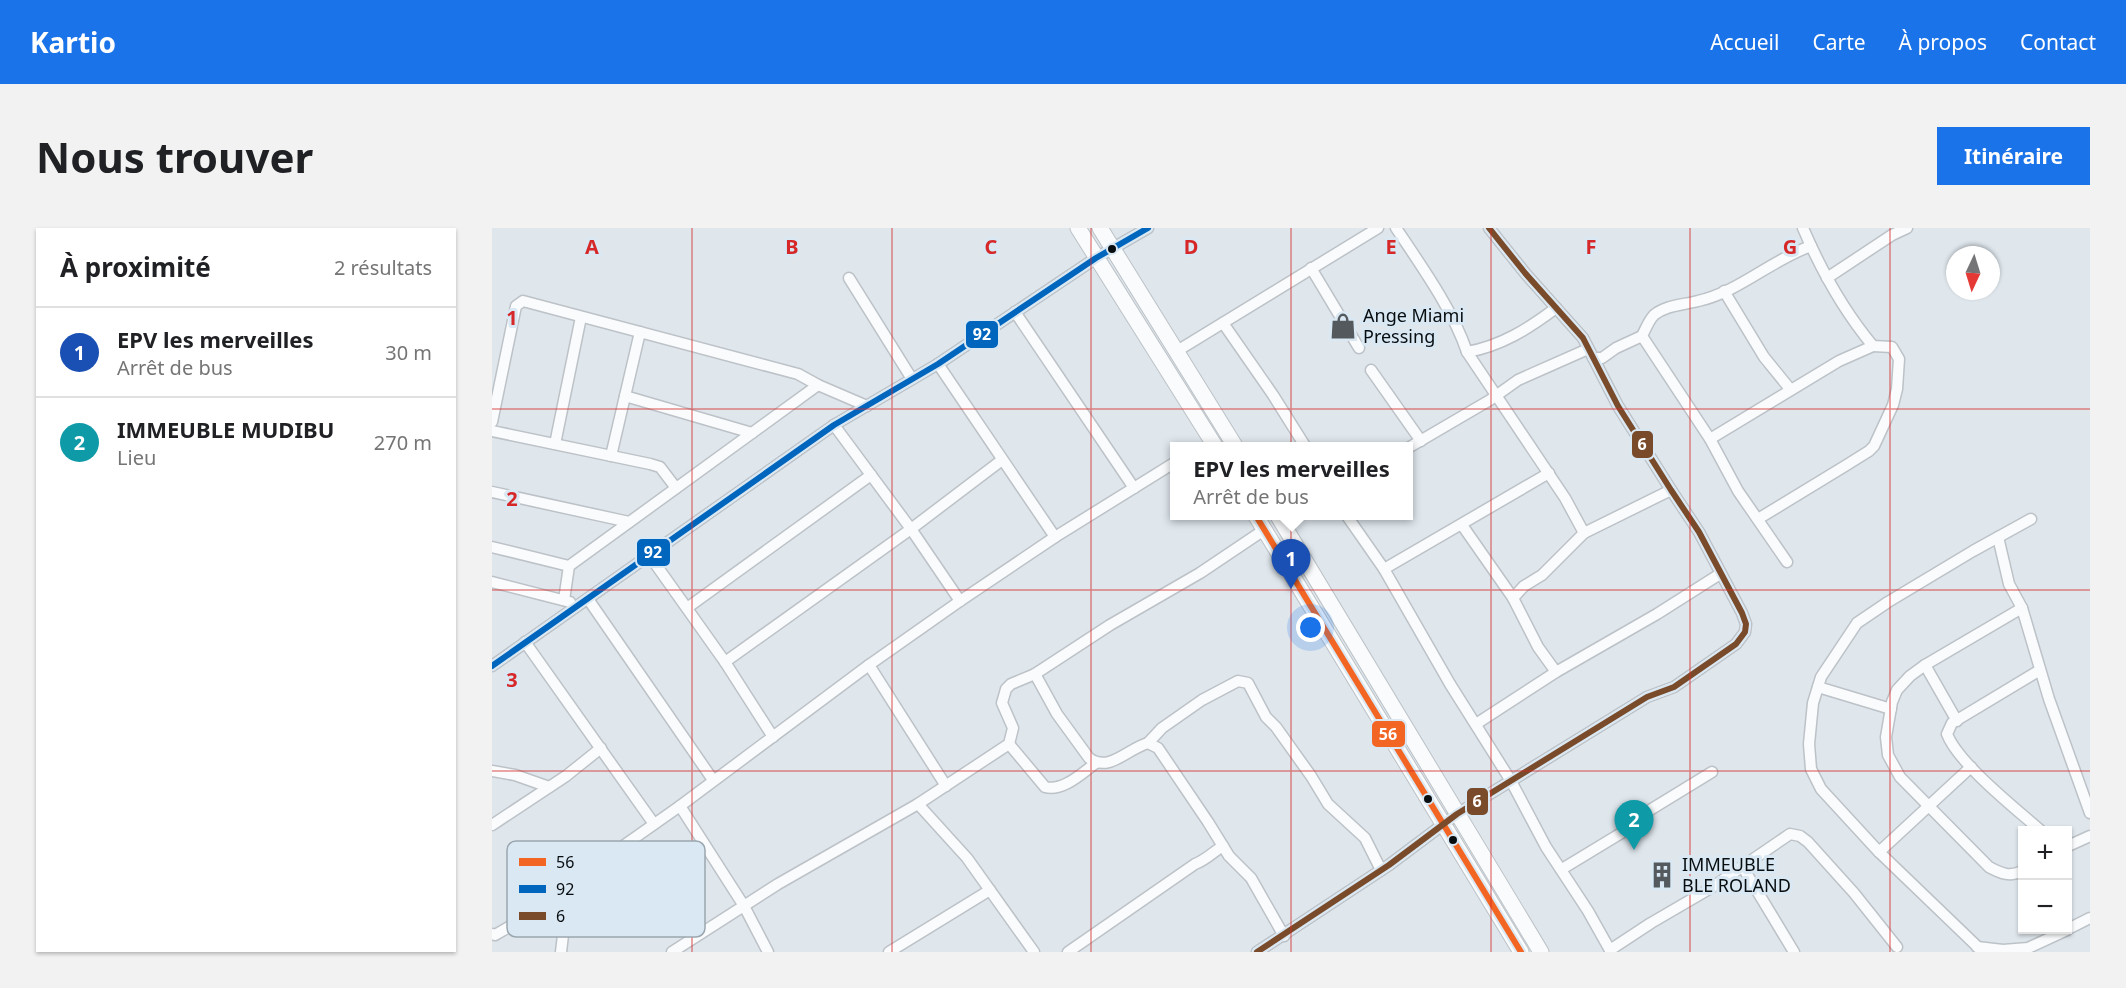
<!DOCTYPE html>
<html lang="fr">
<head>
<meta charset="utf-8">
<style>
	:root { --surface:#fff; --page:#f2f2f2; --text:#202124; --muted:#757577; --line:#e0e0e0; --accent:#1a73e8 }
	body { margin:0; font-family:"Noto Sans",sans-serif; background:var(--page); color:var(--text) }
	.controls { position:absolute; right:18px; bottom:18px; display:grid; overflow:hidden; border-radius:0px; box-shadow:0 2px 4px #0004 }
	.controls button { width:54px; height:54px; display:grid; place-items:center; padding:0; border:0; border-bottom:2px solid var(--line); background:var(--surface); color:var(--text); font:30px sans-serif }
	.compass { position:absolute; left:1454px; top:18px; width:54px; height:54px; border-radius:50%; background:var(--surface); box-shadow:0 2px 4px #0004; rotate:184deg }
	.you { position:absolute; left:819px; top:400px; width:21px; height:21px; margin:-15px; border:4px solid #fff; border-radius:50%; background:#1a73e8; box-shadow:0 0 0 9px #1a73e833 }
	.badge { display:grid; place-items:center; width:39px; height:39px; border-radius:50%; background:var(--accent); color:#fff; font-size:20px; font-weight:700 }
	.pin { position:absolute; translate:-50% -50px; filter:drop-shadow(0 2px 3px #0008) }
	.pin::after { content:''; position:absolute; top:32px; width:21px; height:18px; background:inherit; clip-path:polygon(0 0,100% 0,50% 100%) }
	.popup { position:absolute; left:678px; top:214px; width:243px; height:78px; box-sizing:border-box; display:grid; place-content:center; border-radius:0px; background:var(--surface); filter:drop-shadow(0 2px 4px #0005); font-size:20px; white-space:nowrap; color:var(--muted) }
	.popup b { font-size:22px; color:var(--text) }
	.popup::after { content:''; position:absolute; left:50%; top:100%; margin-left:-12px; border:12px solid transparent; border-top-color:var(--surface) }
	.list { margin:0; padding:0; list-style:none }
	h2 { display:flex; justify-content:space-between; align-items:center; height:78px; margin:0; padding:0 24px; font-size:26px }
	h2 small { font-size:20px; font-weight:400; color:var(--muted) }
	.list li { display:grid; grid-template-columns:39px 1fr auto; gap:18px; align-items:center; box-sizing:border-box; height:90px; padding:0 24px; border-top:2px solid var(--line) }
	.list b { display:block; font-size:22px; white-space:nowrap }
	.list p { margin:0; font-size:20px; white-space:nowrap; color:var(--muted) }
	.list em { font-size:20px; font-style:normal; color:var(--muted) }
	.map { position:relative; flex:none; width:1598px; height:724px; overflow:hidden; border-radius:0px }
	header { display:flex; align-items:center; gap:36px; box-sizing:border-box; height:84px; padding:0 30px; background:var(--accent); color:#fff }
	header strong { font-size:28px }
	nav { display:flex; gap:33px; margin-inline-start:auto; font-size:21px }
	.intro { display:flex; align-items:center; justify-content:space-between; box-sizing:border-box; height:144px; padding:0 36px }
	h1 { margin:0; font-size:42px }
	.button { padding:15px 27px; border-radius:0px; background:var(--accent); color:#fff; font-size:21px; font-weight:700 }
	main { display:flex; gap:36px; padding:0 36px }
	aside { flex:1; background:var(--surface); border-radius:0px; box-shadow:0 2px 4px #0004 }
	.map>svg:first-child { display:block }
</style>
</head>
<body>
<header>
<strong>Kartio</strong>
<nav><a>Accueil</a><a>Carte</a><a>À propos</a><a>Contact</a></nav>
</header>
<div class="intro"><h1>Nous trouver</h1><a class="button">Itinéraire</a></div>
<main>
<aside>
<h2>À proximité<small>2 résultats</small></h2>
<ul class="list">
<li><span class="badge" style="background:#1a4fb4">1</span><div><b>EPV les merveilles</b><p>Arrêt de bus</p></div><em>30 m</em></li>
<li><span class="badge" style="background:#0f9aa8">2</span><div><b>IMMEUBLE MUDIBU</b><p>Lieu</p></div><em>270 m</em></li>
</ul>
</aside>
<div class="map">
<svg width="1598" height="724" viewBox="0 0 1598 724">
	<rect width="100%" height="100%" fill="#dfe7ed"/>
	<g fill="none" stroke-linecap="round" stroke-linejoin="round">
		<!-- street casing -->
		<g stroke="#bcc2c7" stroke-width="13">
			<g id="street">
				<path d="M904 0C928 36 961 82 975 124 1009 118 1036 101 1064 80"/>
				<polyline points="819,40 867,120"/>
				<polyline points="357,50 420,151"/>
				<polyline points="1335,50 1400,7 1415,0"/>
				<polyline points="1232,63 1272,129 1298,161"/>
				<polyline points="523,84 642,260"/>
				<polyline points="731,95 781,167 813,218"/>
				<path d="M1150 108C1153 102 1157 92 1162 87 1174 77 1191 77 1206 73 1247 64 1279 32 1319 18"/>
				<polyline points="685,123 886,0"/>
				<polyline points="975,124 1073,270 1092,305"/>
				<polyline points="1101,130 1110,130 1124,120 1150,108 1218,211 1246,263 1295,334"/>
				<polyline points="446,136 563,309"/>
				<polyline points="879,142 929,213"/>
				<polyline points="133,168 260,205"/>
				<polyline points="0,194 24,78 31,73 306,146 326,157 375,178"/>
				<polyline points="342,197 419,301 468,373"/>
				<polyline points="0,203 158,236 168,239 184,260"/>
				<polyline points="1218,211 1347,133 1381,118"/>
				<polyline points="63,216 89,89"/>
				<polyline points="916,220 998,172 1026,152 1096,121"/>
				<polyline points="119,228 148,104"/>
				<polyline points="0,264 137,294"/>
				<polyline points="855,288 892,341 958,456 1019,553 1054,619 1096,683 1119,724"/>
				<path d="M1266 291 1353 238 1377 223 1382 218 1401 177 1405 161 1407 131 1400 119 1381 118C1351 82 1329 42 1311 0"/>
				<polyline points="790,293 800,288"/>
				<polyline points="970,297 1021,370 1046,419 1064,444"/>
				<polyline points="1506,309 1517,356 1530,380 1557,471 1598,585"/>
				<polyline points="0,319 77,338"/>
				<polyline points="157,327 233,434 281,509"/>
				<polyline points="892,341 1057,245"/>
				<polyline points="0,354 78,374"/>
				<polyline points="1021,370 1032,358 1050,347 1092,305 1179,262"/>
				<polyline points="96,371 221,552"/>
				<polyline points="72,372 77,338 326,157"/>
				<polyline points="195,380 379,247"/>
				<path d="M1530 380 1433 437 1418 448 1405 462 1400 474 1394 509 1396 527 1408 549 1497 639C1510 646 1518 649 1530 643"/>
				<polyline points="33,414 162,596"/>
				<polyline points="233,434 419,301 510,232"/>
				<polyline points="377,437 454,558"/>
				<polyline points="1433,437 1465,493"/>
				<polyline points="0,438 342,197 446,136 604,30 656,0"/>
				<path d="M543 446 565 486 597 530C617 545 635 521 656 515L666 520 716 594 737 628 759 650 792 708"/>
				<polyline points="1326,459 1399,481"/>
				<polyline points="984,496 1064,444 1165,386 1228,346"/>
				<polyline points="656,515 670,500 710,472 746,453 756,455 774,489 784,499 819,548 836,576 873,610 889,642"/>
				<path d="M517 516 553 559C571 564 590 545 604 535"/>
				<polyline points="0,543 23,547 57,559"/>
				<polyline points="426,576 475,630 542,724"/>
				<polyline points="188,578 252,678 276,724"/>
				<polyline points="0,597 74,548 109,520"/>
				<path d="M1548 602C1523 580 1466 535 1455 506L1460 495 1548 442"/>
				<polyline points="1576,618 1598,608"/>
				<polyline points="1387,624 1479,539"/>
				<polyline points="1250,638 1302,724"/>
				<polyline points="1070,641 1131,604 1158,582 1220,544"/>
				<polyline points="1576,701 1598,690"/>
				<polyline points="0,706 3,707 76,665"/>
				<polyline points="1485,719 1511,722 1536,720 1575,702"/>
				<polyline points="1118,722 1159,695 1219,660 1298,606 1308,608 1316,614 1362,665 1405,719"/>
				<polyline points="69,724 76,665 87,649 188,578 377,437 468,373 563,309 682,235"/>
				<polyline points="180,724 286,656 426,576 517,516 521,500 510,475 514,461 519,456 543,446 618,397 708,345 772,302"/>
				<polyline points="397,724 498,662"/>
				<path d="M576 724 703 636C714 632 721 624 731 618"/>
				<polyline points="765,724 897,637 965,586 1155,469 1182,459 1244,416 1253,404 1254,396 1250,385 1207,304 1179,262 1126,178 1091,110 1033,45 997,0"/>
				<polyline points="1491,724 1387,624 1329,561 1319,541 1317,516 1321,475 1329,449 1365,395 1396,374 1481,323 1539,291"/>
			</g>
		</g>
		<!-- secondary casing -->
		<g stroke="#bcc2c7" stroke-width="17">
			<g id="secondary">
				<polyline points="586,0 723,218"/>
				<polyline points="608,0 743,218"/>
				<polyline points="764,288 1029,724"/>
				<polyline points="786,288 1049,724"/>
			</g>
		</g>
		<!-- street -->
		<use href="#street" stroke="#fafbfc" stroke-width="10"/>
		<!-- secondary -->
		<use href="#secondary" stroke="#fafbfc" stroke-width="15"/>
		<!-- bus-1 casing -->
		<g stroke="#d9e8f3" stroke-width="10">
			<polyline id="bus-1" points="764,288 1029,724"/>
		</g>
		<!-- bus-2 casing -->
		<g stroke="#d9e8f3" stroke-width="10">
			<polyline id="bus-2" points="0,438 342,197 446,136 604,30 656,0"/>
		</g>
		<!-- bus-3 casing -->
		<g stroke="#d9e8f3" stroke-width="10">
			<polyline id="bus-3" points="765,724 897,637 965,586 1155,469 1182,459 1244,416 1253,404 1254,396 1250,385 1207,304 1179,262 1126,178 1091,110 1033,45 997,0"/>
		</g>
		<!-- bus-1 -->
		<use href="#bus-1" stroke="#f26522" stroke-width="6"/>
		<!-- bus-2 -->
		<use href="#bus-2" stroke="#0065bd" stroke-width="6"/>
		<!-- bus-3 -->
		<use href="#bus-3" stroke="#7a4b2a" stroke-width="6"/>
	</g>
	<!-- grid -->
	<path fill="none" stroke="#d62828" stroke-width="1.5" stroke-opacity="0.55" d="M200 0V724M400 0V724M599 0V724M799 0V724M999 0V724M1198 0V724M1398 0V724M0 181H1598M0 362H1598M0 543H1598"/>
	<!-- icons -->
	<defs>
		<g id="shop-bare" transform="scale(2.07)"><path d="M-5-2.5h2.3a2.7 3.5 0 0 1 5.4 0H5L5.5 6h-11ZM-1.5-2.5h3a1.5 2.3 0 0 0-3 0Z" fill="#53595d" stroke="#d9e8f3" stroke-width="2.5" paint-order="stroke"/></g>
		<g id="building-bare" transform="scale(2.07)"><path d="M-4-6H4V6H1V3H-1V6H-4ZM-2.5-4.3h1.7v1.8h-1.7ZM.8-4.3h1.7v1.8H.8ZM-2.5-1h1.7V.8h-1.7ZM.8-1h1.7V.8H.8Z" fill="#53595d" stroke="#d9e8f3" stroke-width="2.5" paint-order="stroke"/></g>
	</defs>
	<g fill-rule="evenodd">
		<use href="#shop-bare" x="851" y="98"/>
		<use href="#building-bare" x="1170" y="647"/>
	</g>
	<!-- markers -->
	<g fill="#080d10" stroke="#d9e8f3" stroke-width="2">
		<circle cx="620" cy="21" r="5"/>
		<circle cx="936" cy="571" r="5"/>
		<circle cx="961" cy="612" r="5"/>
	</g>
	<g text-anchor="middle" stroke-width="6" stroke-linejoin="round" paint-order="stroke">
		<!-- poi labels -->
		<g font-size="18" fill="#080d10" stroke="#d9e8f3" text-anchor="start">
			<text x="871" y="94">Ange Miami<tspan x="871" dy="21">Pressing</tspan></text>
			<text x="1190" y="643">IMMEUBLE<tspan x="1190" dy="21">BLE ROLAND</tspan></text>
		</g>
	</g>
	<!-- legend -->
	<rect x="15" y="613" width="198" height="96" rx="9" fill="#d9e8f3" stroke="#9aa6af" stroke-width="1.5"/>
	<rect x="27" y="630" width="27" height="8" fill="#f26522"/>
	<rect x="27" y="657" width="27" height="8" fill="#0065bd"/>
	<rect x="27" y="684" width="27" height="8" fill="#7a4b2a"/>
	<g font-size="16" fill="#080d10">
		<text x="64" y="640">56</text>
		<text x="64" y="667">92</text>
		<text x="64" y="694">6</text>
	</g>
	<g font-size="20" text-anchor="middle" font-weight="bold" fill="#d62828" stroke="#d9e8f3" stroke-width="6" stroke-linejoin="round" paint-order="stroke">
		<text x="100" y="26">A</text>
		<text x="300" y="26">B</text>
		<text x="499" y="26">C</text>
		<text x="699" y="26">D</text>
		<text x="899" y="26">E</text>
		<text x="1099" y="26">F</text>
		<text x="1298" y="26">G</text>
		<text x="20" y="97">1</text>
		<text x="20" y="278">2</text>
		<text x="20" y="459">3</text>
	</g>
	<g stroke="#d9e8f3" stroke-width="2">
		<rect x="473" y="92" width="34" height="29" rx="6" fill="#0065bd"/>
		<rect x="1139" y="202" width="23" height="29" rx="6" fill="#7a4b2a"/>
		<rect x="144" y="310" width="35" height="29" rx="6" fill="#0065bd"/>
		<rect x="879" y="492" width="35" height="28" rx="6" fill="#f26522"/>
		<rect x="974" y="559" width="23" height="29" rx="6" fill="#7a4b2a"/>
	</g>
	<g font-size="16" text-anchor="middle" font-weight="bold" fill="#fff">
		<text x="490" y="112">92</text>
		<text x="1150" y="222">6</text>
		<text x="161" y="330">92</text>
		<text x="896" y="512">56</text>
		<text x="985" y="579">6</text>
	</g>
</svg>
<div class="controls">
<button>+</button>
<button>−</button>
</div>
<svg class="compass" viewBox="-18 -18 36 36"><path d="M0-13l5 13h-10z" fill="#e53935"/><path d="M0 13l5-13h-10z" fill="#757577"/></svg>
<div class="you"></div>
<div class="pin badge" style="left:799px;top:361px;background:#1a4fb4">1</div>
<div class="popup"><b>EPV les merveilles</b>Arrêt de bus</div>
<div class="pin badge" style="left:1142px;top:622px;background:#0f9aa8">2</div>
</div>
</main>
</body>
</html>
